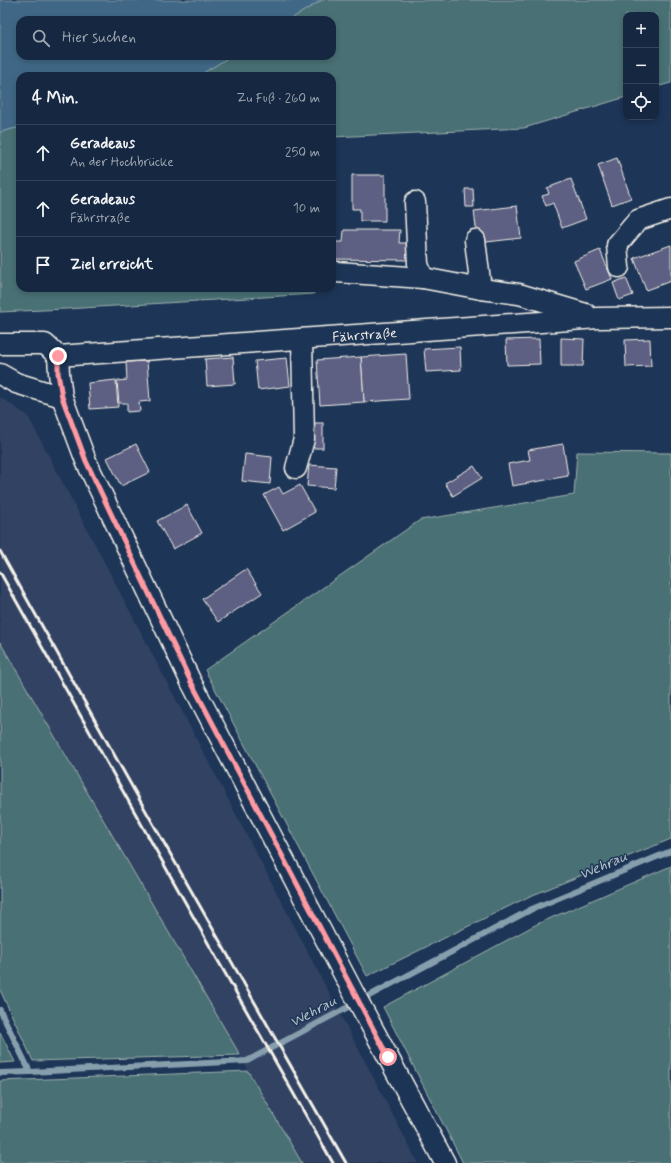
<!DOCTYPE html>
<html lang="de">
<head>
<meta charset="utf-8">
<style>
	:root { --surface:#162841; --page:#1f3048; --text:#f1f3f6; --muted:#9ea6b1; --line:#35445a }
	body { margin:0; font-family:Mynerve,sans-serif; background:var(--page); color:var(--text) }
	.controls { position:absolute; right:12px; top:12px; display:grid; overflow:hidden; border-radius:8px; box-shadow:0 2px 6px #0003 }
	.controls button { width:36px; height:36px; display:grid; place-items:center; padding:0; border:0; border-bottom:1px solid var(--line); background:var(--surface); color:var(--text); font:20px sans-serif }
	.stop { position:absolute; width:12px; height:12px; margin:-9px; border:3px solid #ff9aa2; border-radius:50%; background:#fff }
	.stop.end { background:#ff9aa2; border-color:#fff; box-shadow:0 1px 4px #0008 }
	.list { margin:0; padding:0; list-style:none }
	h2 { display:flex; justify-content:space-between; align-items:center; height:52px; margin:0; padding:0 16px; font-size:17px }
	h2 small { font-size:13px; font-weight:400; color:var(--muted) }
	.list li { display:grid; grid-template-columns:26px 1fr auto; gap:12px; align-items:center; box-sizing:border-box; height:56px; padding:0 16px; border-top:1px solid var(--line) }
	.list b { display:block; font-size:15px; white-space:nowrap }
	.list p { margin:0; font-size:13px; white-space:nowrap; color:var(--muted) }
	.list em { font-size:13px; font-style:normal; color:var(--muted) }
	.icon { flex:none; width:22px; height:22px; fill:none; stroke:currentColor; stroke-width:2; stroke-linecap:round; stroke-linejoin:round }
	.map { position:relative; flex:none; width:671px; height:1163px; overflow:hidden }
	.search { position:absolute; background:var(--surface); box-shadow:0 2px 6px #0003; left:16px; top:16px; width:320px; height:44px; display:flex; align-items:center; gap:10px; box-sizing:border-box; padding:0 14px; border-radius:12px; color:var(--muted); font-size:15px }
	.panel { position:absolute; background:var(--surface); box-shadow:0 2px 6px #0003; left:16px; top:72px; width:320px; height:220px; border-radius:12px }
	.map>svg:first-child { display:block }
</style>
</head>
<body>
<div class="map">
<svg width="671" height="1163" viewBox="0 0 671 1163">
	<rect width="100%" height="100%" fill="#1d3557"/>
	<filter id="ink" filterUnits="userSpaceOnUse"><feTurbulence type="fractalNoise" baseFrequency=".025" numOctaves="2"/><feDisplacementMap in="SourceGraphic" scale="8" xChannelSelector="R" yChannelSelector="G"/><feConvolveMatrix kernelMatrix="1 2 1 2 8 2 1 2 1" color-interpolation-filters="sRGB"/></filter>
	<g filter="url(#ink)">
		<!-- built -->
		<polygon fill="#304264" points="0,397 28,416 418,1163 302,1163 0,642"/>
		<!-- green -->
		<g fill="#4a7174" stroke="#9fb1ae">
			<polygon points="322,0 671,0 671,83 656,87 656,15 626,15 626,97 524,128 332,137 332,76 198,76 231,56 332,56 332,20 289,20"/>
			<polygon points="20,127 20,288 314,288 314,294 65,309 0,312 0,132"/>
			<polygon points="577,452 671,453 671,839 528,897 367,976 205,670 420,520 574,495"/>
			<polygon points="0,642 33,699 240,1055 33,1061 0,990"/>
			<polygon points="671,866 671,1163 463,1163 383,1007 537,924"/>
			<polygon points="0,1032 15,1062 0,1063"/>
			<polygon points="248,1071 302,1163 0,1163 0,1081"/>
		</g>
		<!-- water -->
		<polygon fill="#3f6886" stroke="#879fad" points="0,0 322,0 289,20 20,20 20,56 231,56 198,76 20,76 20,127 0,132"/>
		<g fill="none" stroke-linecap="round" stroke-linejoin="round">
			<!-- stream -->
			<g stroke="#879fad" stroke-width="6">
				<polyline points="0,1010 30,1072 247,1061 532,909 671,851"/>
				<polyline points="0,1073 30,1072"/>
			</g>
		</g>
		<!-- building -->
		<g fill="#5d5f83" stroke="#f4f1e8">
			<polygon points="617,158 631,198 612,205 598,165"/>
			<polygon points="352,175 385,175 385,221 360,221 360,209 352,209"/>
			<polygon points="571,179 586,219 562,228 553,203 546,206 542,196 549,194 547,188"/>
			<polygon points="465,189 473,189 474,207 466,207"/>
			<polygon points="517,206 521,238 478,243 474,211"/>
			<polygon points="332,222 334,222 333,255 332,255"/>
			<polygon points="344,230 400,230 399,243 411,243 410,260 333,259 334,242 343,242"/>
			<polygon points="671,245 671,281 646,290 634,258"/>
			<polygon points="600,250 612,279 586,289 574,261"/>
			<polygon points="626,278 633,295 619,300 613,283"/>
			<polygon points="561,338 584,339 583,366 561,366"/>
			<polygon points="539,339 540,364 507,365 506,340"/>
			<polygon points="650,339 651,366 626,367 625,340"/>
			<polygon points="460,347 461,370 426,372 424,349"/>
			<polygon points="406,354 409,399 364,402 361,357"/>
			<polygon points="233,357 235,384 207,386 205,359"/>
			<polygon points="361,357 364,402 320,405 317,360"/>
			<polygon points="287,358 290,386 258,390 255,361"/>
			<polygon points="147,361 150,401 139,402 140,411 127,412 127,403 119,403 117,381 127,380 126,362"/>
			<polygon points="116,380 118,407 90,409 88,383"/>
			<rect x="313" y="423" width="10" height="25"/>
			<polygon points="136,444 150,472 121,486 107,458"/>
			<polygon points="563,444 568,476 512,486 508,464 530,460 528,450"/>
			<polygon points="245,454 272,457 270,484 242,481"/>
			<polygon points="309,465 336,467 334,488 307,486"/>
			<polygon points="474,466 482,478 453,496 445,483"/>
			<polygon points="300,485 315,512 283,530 264,495 279,487 283,494"/>
			<polygon points="187,505 202,533 173,549 157,521"/>
			<polygon points="246,569 262,593 218,622 202,599"/>
		</g>
		<g fill="none" stroke-linecap="round" stroke-linejoin="round">
			<!-- minor casing -->
			<g stroke="#f4f1e8" stroke-width="23">
				<g id="minor">
					<polyline points="415,202 418,264 423,278"/>
					<polyline points="475,240 481,289"/>
					<polyline points="619,267 617,245 638,220 671,209"/>
					<polyline points="336,272 423,278 481,289 519,294 586,314"/>
					<path id="s1" d="M0 344H45L58 356 598 318 671 317"/>
					<polyline points="58,356 59,373 62,397 86,461 190,680 351,988 445,1163"/>
					<polyline points="0,374 16,383 62,397"/>
					<polyline points="296,468 304,439 302,339"/>
				</g>
			</g>
			<!-- minor -->
			<use href="#minor" stroke="#1d3557" stroke-width="20"/>
			<!-- rail -->
			<g stroke="#f4f1e8" stroke-width="3">
				<polyline points="0,551 134,790 346,1163"/>
				<polyline points="0,572 217,959 333,1163"/>
			</g>
		</g>
	</g>
	<g fill="none" stroke-linecap="round" stroke-linejoin="round" filter="url(#ink)">
		<!-- route -->
		<polyline stroke="#ff9aa2" stroke-width="5" points="58,356 58,373 62,397 86,461 190,680 388,1057"/>
	</g>
	<g text-anchor="middle" stroke-width="3" stroke-linejoin="round" paint-order="stroke">
		<!-- street labels -->
		<g font-size="14" fill="#f4f1e8" stroke="#1d3557">
			<text dy="5" stroke="none"><textPath href="#s1" startOffset="370">Fährstraße</textPath></text>
		</g>
		<!-- water labels -->
		<g font-size="15" font-style="italic" fill="#b5c1c6" stroke="#1d3557">
			<text transform="translate(603 865) rotate(-23)" y="5">Wehrau</text>
			<text transform="translate(313 1011) rotate(-28)" y="5">Wehrau</text>
		</g>
	</g>
</svg>
<div class="controls">
<button>+</button>
<button>−</button>
<button><svg class="icon" aria-label="locate" viewBox="0 0 24 24"><circle cx="12" cy="12" r="6"/><path d="M12 2v4M12 18v4M2 12h4M18 12h4"/></svg></button>
</div>
<div class="stop" style="left:388px;top:1057px"></div>
<div class="stop end" style="left:58px;top:356px"></div>
<div class="search"><svg class="icon" aria-label="search" viewBox="0 0 24 24"><circle cx="10" cy="10" r="6"/><path d="M15 15l6 6"/></svg>Hier suchen</div>
<section class="panel">
<h2>4 Min.<small>Zu Fuß · 260 m</small></h2>
<ul class="list">
<li><svg class="icon" aria-label="ahead" viewBox="0 0 24 24"><path d="M12 20V5M6 11l6-6 6 6"/></svg><div><b>Geradeaus</b><p>An der Hochbrücke</p></div><em>250 m</em></li>
<li><svg class="icon" aria-label="ahead" viewBox="0 0 24 24"><path d="M12 20V5M6 11l6-6 6 6"/></svg><div><b>Geradeaus</b><p>Fährstraße</p></div><em>10 m</em></li>
<li><svg class="icon" aria-label="arrive" viewBox="0 0 24 24"><path d="M6 21V4h12l-3 4 3 4H6"/></svg><div><b>Ziel erreicht</b></div></li>
</ul>
</section>
</div>
</body>
</html>
